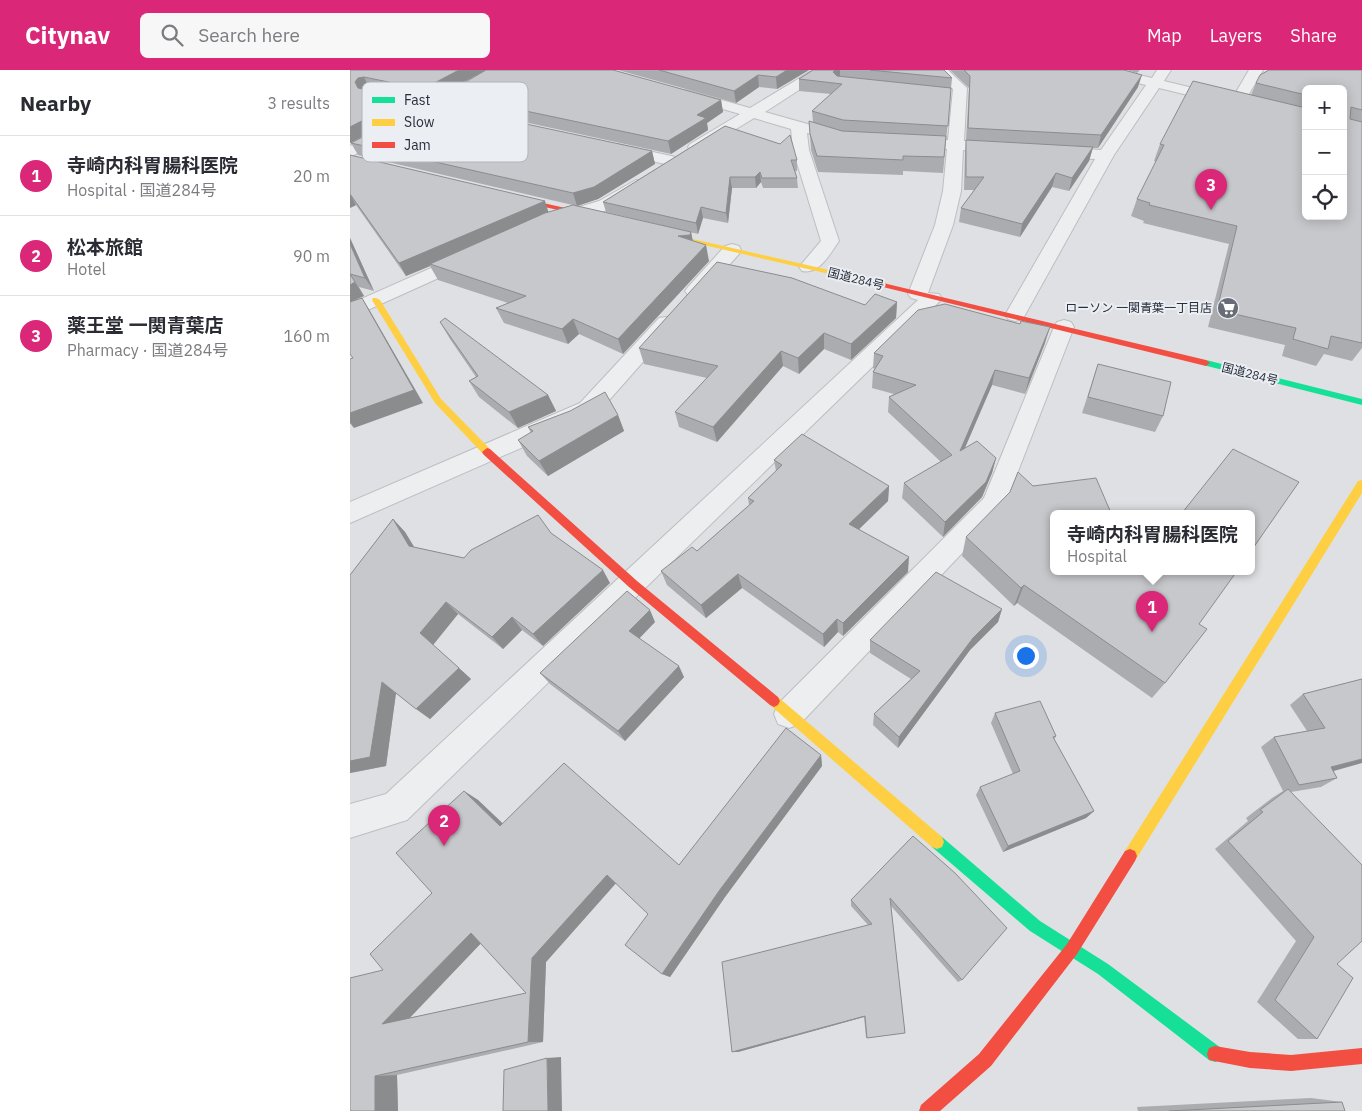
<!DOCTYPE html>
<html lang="en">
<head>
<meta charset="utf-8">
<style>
	:root { --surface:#fff; --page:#f7f7f7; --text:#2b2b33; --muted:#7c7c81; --line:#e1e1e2; --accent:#db2777 }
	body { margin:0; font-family:"IBM Plex Sans","Noto Sans JP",sans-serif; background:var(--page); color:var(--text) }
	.controls { position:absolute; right:15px; top:15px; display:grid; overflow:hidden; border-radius:8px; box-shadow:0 2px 12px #0003 }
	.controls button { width:45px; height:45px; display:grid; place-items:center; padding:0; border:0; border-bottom:1px solid var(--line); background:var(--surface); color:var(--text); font:25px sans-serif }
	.you { position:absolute; left:675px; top:585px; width:18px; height:18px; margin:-12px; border:4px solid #fff; border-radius:50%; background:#1a73e8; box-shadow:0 0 0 8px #1a73e833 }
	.badge { display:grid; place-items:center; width:32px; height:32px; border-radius:50%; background:var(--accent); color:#fff; font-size:16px; font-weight:700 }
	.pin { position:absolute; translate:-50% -41px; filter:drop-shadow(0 1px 2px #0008) }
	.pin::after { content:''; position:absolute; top:26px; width:18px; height:15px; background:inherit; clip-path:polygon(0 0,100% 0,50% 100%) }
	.popup { position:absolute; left:700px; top:440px; width:205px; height:65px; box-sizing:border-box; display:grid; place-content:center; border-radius:8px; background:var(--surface); filter:drop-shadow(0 1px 4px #0005); font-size:16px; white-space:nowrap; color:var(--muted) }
	.popup b { font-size:19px; color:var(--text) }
	.popup::after { content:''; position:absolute; left:50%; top:100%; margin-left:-10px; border:10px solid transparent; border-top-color:var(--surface) }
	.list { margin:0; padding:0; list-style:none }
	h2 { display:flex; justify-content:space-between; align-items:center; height:65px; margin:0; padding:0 20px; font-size:21px }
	h2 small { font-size:16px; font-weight:400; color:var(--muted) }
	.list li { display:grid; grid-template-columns:32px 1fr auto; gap:15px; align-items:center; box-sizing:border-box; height:80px; padding:0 20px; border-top:1px solid var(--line) }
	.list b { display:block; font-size:19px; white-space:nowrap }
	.list p { margin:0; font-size:16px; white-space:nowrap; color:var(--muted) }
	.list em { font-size:16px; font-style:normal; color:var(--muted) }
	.icon { flex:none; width:28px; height:28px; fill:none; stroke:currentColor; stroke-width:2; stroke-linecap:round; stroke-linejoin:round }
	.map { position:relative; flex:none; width:1012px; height:1041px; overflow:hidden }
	header { display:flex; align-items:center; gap:30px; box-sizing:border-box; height:70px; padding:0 25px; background:var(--accent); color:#fff }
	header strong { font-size:24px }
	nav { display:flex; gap:28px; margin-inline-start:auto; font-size:18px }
	.search { width:350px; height:45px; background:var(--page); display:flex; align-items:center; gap:12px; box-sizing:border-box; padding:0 18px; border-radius:8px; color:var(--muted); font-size:19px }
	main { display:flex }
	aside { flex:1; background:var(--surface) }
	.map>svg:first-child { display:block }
</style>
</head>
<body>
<header>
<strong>Citynav</strong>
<div class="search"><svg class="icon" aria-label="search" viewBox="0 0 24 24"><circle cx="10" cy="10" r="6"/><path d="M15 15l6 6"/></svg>Search here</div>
<nav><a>Map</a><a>Layers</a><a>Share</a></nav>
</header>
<main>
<aside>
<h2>Nearby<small>3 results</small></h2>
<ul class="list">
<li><span class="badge">1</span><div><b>寺崎内科胃腸科医院</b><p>Hospital · 国道284号</p></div><em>20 m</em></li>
<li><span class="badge">2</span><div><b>松本旅館</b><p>Hotel</p></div><em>90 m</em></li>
<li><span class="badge">3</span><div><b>薬王堂 一関青葉店</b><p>Pharmacy · 国道284号</p></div><em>160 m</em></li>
</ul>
</aside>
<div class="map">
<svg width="1012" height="1041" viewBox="0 0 1012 1041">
	<rect width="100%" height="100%" fill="#dee0e3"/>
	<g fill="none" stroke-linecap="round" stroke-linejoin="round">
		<!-- street casing -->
		<g stroke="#bcbec1" stroke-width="2">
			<g id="street">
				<path d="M463 0H480L415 42 500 66 502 69 494 74 457 63 459 80 489 171C480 184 469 205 452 201L449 197 471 171 443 80 441 59 404 48 352 80H340L338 77 340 74 390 44 331 27 329 24 336 20 400 38Z"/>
				<polygon points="583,0 598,0 617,18 614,71 652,73 660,78 652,83 613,80 611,121 603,155 578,223 589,224 592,228 589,232 57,750 0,768 0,734 36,724 568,230 561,228 558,224 585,155 593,121 597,79 557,77 549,72 557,67 598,70 603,19"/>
				<polygon points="745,0 769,0 802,8 807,0 821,0 814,11 880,27 882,29 899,0 913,0 892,36 887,37 880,33 875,34 809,18 764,85 675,245 672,249 665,251 658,249 655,245 745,89 705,87 697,82 705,77 751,80 796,15 747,3"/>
				<polygon points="22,21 112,41 115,44 107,49 17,28 15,25"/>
				<polygon points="37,57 45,62 43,65 0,87 0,76"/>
				<polygon points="267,74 330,88 332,91 330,94 324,96 261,82 259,79 261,76"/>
				<polygon points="286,110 292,111 295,115 292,119 261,139 205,155 199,154 196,150 199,146 249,131"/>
				<polygon points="382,174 389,176 391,180 389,184 352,225 338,225 335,221 338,217 375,176"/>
				<polygon points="117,182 124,184 126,188 124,192 0,248 0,234"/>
				<polygon points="316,247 323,248 326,253 323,258 246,345 0,453 0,432 230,333 309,248"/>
				<polygon points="714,250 721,252 724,257 653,440 450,654 439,658 428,654 424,644 428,634 634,428 704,257 707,252"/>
			</g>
		</g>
		<!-- street -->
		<use href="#street" fill="#edeef0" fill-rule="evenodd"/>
		<!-- fast -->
		<g fill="#16e098" fill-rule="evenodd">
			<polygon points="856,290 1012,329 1012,335 853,295 852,293"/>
			<polygon points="587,765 592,767 690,851 758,894 871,978 873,984 871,990 865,992 859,990 748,904 680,861 582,777 580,772 582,767"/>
		</g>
		<!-- slow -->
		<g fill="#ffcf43" fill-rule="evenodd">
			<polygon points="303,160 536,213 540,215 536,217 306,164 302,162"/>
			<polygon points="23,228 26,228 30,230 91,329 140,379 142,382 140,385 134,385 85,333 22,230"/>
			<polygon points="1012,410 1012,423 785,791 780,793 775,791 773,786 775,781 1008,411"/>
			<polygon points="424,625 428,627 592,767 594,772 592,777 587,779 582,777 420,635 418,631 420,627"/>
		</g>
		<!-- jam -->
		<g fill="#f24e42" fill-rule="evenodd">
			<polygon points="157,125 247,145 251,147 247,149 160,129 157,129"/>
			<polygon points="533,213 856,290 860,293 856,296 533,217"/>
			<polygon points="137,378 140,379 287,511 428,627 430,631 428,635 424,637 420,635 279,517 134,385 132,382"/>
			<polygon points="780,779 785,781 787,786 785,791 727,884 641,996 590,1041 569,1041 571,1035 629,984 717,874 775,781"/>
			<polygon points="865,976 900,982 941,985 1012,978 1012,994 941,1001 900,998 859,990 857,984 859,978"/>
		</g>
	</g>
	<!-- wall -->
	<g fill="#abacaf" fill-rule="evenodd">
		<polygon points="0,0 136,0 79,31 20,19 18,20 56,28 62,41 0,73"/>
		<polygon points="268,0 459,0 427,19 409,17 386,33"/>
		<polygon points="463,0 594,0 602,8 593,103 553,101 553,105 468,102 461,80 459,51 463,52 462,41 481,24 449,21 449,9"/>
		<polygon points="600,0 774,0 788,17 748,78 743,78 739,91 719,121 702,117 670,167 609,152 611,138 624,120 614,120 615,83 616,70 619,18"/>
		<polygon points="777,0 790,0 787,3"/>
		<path d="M1012 0V278L1002 291 974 284 966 296 932 286 935 275 858 257 879 174 793 153 794 151 781 146 787 129 806 92 804 91 810 74 901 25 906 13ZM956 19H993L956 146Z"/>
		<polygon points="95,24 371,30 373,42 357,53 358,60 321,84 100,36"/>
		<polygon points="375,56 447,90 447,101 445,101 447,108 448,118 413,118 411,112 406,118 382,118 378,153 353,148 348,164 256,142 253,132"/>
		<polygon points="1,73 302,81 305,94 248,129 227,136 8,85"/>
		<polygon points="0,85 199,142 341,162 343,171 359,191 273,284 229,264 218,274 154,253 146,238 158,233 88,210 80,196 56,206 6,135 0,138"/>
		<polygon points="0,168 24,221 9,217 14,226 0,232"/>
		<polygon points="547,232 546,248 501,290 474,279 449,304 433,296 367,372 329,357 325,342 357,308 294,294 289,278 515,235"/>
		<polygon points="90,252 198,325 206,341 168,358 129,327 119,311 126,307 100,269"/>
		<polygon points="695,273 675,324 642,315 615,378 646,388 642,403 632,427 593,467 552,428 554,413 591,392 538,342 539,327 544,324 522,318 523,302 525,299 523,298 524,283"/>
		<polygon points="748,294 813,346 805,362 732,343"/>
		<polygon points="268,345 274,361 198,406 177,386 168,370 181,363 178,357"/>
		<polygon points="424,390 539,416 538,431 509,459 558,502 493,566 488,562 474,577 392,518 356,548 317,515 311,501 347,481 399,435 398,428 426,401"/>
		<polygon points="683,416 703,443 849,554 815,613 802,628 667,533 664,536 612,486 616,467"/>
		<polygon points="43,449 55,462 64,477 114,488 201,463 260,513 193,576 172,560 153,579 108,544 83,575 121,609 80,649 46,623 36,696 0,703 0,505"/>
		<polygon points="652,539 648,552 620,580 548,678 523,655 524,644 561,609 520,583 520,570"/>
		<polygon points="305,552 289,568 334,607 275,671 200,614 190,603"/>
		<polygon points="1012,609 983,701 987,708 971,717 941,722 987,894 967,969 948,969 907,932 946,871 865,779 898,751 896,748 922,728 933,721 911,677 924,667 957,661 940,635 953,624"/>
		<polygon points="645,643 706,666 704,670 744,741 736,748 653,782 626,725 630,717 663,704 641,653"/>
		<path d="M471 685 472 696 375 827 320 907 312 904 298 844 266 813 196 892 193 972 47 1005 48 1041H0L33 900 82 823 114 721 128 730 152 753 329 795ZM131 873 176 923 59 948Z"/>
		<polygon points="563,766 612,910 608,912 541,836 555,963 516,968 514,947 388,982 518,855 501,836 501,830"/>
		<polygon points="961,1028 992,1032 995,1041 788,1041 787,1037"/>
	</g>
	<!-- shaded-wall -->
	<g fill="#8b8c8e">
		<polygon points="109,0 136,0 79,31 73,19"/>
		<polygon points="437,0 459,0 427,19 426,7"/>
		<polygon points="485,0 490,0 490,9 483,2"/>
		<polygon points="408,5 409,17 386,33 384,21"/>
		<polygon points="792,5 788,17 748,78 751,65"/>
		<polygon points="14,7 20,19 15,20 11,24 5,12 8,8"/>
		<polygon points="56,28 62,41 0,73 0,57"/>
		<polygon points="371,30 373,42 357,53 358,60 321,84 318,71 347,45"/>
		<polygon points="743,77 739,91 719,121 722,108"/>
		<polygon points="302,81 305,94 248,129 227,136 223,123"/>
		<polygon points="410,102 411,112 406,118 405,107"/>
		<polygon points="706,103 702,117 670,167 672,154"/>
		<polygon points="380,107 382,118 378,153 376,143"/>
		<polygon points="0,124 6,135 0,138"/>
		<polygon points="195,131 199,144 80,194 80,196 56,206 49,193"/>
		<polygon points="351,137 353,148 348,164 346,153"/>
		<polygon points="341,162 344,178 328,166"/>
		<polygon points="0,168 24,221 15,208 0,174"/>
		<polygon points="356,175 359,191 273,284 268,269"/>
		<polygon points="0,204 14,226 0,232"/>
		<polygon points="12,228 20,241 73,333 4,358 0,353 0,343"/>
		<polygon points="547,232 546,248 501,290 501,274"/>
		<polygon points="223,249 229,264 218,274 212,259"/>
		<polygon points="700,257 695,273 675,324 679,308"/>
		<polygon points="474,263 474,279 449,304 448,288"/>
		<polygon points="431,281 433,296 367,372 363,357"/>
		<polygon points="645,300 642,315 607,396 610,381"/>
		<polygon points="198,325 206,341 168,358 159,342"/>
		<polygon points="268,345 274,361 198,406 189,391"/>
		<polygon points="646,388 642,403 632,427 593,467 595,452"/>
		<polygon points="539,416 538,431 499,469 499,454"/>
		<polygon points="43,449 55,462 72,490 59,476"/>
		<polygon points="559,487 558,502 493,566 493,553"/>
		<polygon points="253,500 260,513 193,576 183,564"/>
		<polygon points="388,504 392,518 356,548 351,535"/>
		<polygon points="674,515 667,533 664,536 671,518"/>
		<polygon points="96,532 108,544 83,575 70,563"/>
		<polygon points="652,539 648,552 620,580 548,678 549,667 623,568"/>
		<polygon points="300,540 305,552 285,573 279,561"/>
		<polygon points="162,547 172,560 153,579 142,567"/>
		<polygon points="487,549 488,562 474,577 473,564"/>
		<polygon points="329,596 334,607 275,671 268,661"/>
		<polygon points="109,598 121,609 80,649 66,639"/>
		<polygon points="32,612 46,623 36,696 0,703 0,691"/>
		<polygon points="471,685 472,696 375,827 320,907 312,904 369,821"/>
		<polygon points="1012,689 1012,693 966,706 981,697"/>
		<polygon points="114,721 128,730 164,764 150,756"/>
		<polygon points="744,741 736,748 653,782 658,776"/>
		<polygon points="257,805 267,812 196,892 193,972 178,972 182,888"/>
		<polygon points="121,863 137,867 53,955 32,954"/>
		<polygon points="515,946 514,947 388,982 382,982"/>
		<polygon points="211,987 212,1041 198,1041 197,988"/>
		<polygon points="47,1005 48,1041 25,1041 25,1006"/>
	</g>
	<!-- building -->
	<g fill="#c7c8cb" stroke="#8b8c8e" fill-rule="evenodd">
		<polygon points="0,0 109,0 73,19 14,7 8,8 5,12 8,18 56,28 0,57"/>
		<polygon points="136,0 263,0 371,30 347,45 356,48 318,71 95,24"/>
		<polygon points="309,0 437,0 426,7 408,5 384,21"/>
		<polygon points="463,0 485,0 483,2 487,6 601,18 598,56 493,50 462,41 492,14 449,9"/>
		<polygon points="520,0 594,0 602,8"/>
		<polygon points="614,0 774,0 792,5 751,65 618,58 620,6"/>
		<polygon points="919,0 1012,0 1012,40 1001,37 1000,49 1012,52 1012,273 981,266 978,279 943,269 946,258 867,240 887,156 799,135 800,133 787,129 814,75 810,74 843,11 956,38 956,146 993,146 993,19 956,19 956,25 906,13 910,5"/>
		<polygon points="78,33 302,81 244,117 223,123 1,73"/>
		<polygon points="459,51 492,61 596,66 594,87 553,86 553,90 467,86 460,64"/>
		<polygon points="375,56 430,74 440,65 447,90 441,90 447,108 412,108 410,102 405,107 380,107 376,143 351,137 346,153 253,132"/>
		<polygon points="616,70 743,77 722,108 706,103 672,154 611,138 634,107 616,107"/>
		<polygon points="0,85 195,131 49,193 0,124"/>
		<polygon points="223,135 341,162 340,165 328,166 356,175 268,269 223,249 212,259 146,238 176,226 80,194 195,143"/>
		<polygon points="0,174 15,208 0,204 5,212 0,215"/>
		<polygon points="367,192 442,208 515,235 525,224 547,232 501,274 474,263 448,288 431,281 363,357 325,342 368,296 289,278"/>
		<polygon points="12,228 64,320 0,343 0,289 3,288 0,284 0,232"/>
		<polygon points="595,234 670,254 671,251 700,257 679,308 645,300 610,381 627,371 646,388 636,412 595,452 554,413 602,385 539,327 566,315 523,302 533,286 524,283 568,240"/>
		<polygon points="95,248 198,325 159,342 119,311 128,306 90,252"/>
		<polygon points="748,294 821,312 813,346 738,327"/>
		<polygon points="255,322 268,345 189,391 168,370 183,361 178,357 220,341"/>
		<polygon points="452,364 539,416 499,454 559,487 493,553 487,549 473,564 388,504 351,535 311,501 342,477 347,481 404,431 398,428 432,395 424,390"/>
		<polygon points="883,379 949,412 901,481 901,443 832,443"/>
		<polygon points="668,402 683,416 746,408 761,443 703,443 703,501 887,501 849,554 857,559 815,613 674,515 671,518 616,467 660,422"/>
		<polygon points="188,445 201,463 253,500 183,564 162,547 142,567 96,532 70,563 109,598 66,639 32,612 20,687 0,691 0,505 43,449 59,476 114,488 121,480"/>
		<polygon points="586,502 652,539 623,568 549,667 524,644 570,601 520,570"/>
		<polygon points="277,521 300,540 279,561 329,596 268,661 190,603"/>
		<polygon points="1012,609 1012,689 981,697 987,708 949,715 924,667 975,658 953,624"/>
		<polygon points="690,631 706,666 703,667 744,741 658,776 630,717 670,701 645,643"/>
		<path d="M436 658 471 685 369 821 312 904 275 875 298 844 257 805 182 888 178 972 25 1006V1041H0V908L33 900 20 884 82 823 46 783 114 721 150 756 214 693 329 795ZM121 863 176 923 32 954 57 928Z"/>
		<polygon points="938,719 1012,795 1012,871 987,894 1003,908 967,969 925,930 964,867 878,771 913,742 910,740"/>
		<polygon points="563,766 605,803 657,858 612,910 540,828 555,963 517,968 515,946 382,982 372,892 522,854 501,830"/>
		<polygon points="197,988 198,1041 153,1041 154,1000"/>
		<polygon points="992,1032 995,1041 819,1041"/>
	</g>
	<!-- icons -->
	<defs>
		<g id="supermarket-disc" transform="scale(1.125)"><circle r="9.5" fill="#676c76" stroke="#ebeef3"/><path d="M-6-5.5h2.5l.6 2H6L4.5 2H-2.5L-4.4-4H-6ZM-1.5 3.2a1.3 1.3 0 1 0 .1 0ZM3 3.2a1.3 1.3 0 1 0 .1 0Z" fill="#fff"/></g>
	</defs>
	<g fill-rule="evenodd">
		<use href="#supermarket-disc" x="878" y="238"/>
	</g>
	<g text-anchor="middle" stroke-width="4" stroke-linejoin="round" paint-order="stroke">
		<!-- far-street labels -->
		<g font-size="12" fill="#272d3b" stroke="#ebeef3">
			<text transform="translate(506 209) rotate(14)" y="4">国道284号</text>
			<text transform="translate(900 304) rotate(14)" y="4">国道284号</text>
		</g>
		<!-- far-poi labels -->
		<g font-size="12" fill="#272d3b" stroke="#ebeef3" text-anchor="end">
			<text x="862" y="242">ローソン 一関青葉一丁目店</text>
		</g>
	</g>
	<!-- legend -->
	<rect x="12" y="12" width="166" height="80" rx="8" fill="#ebeef3" stroke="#b0b4bc" stroke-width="1"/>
	<rect x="22" y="27" width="23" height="6" fill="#16e098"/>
	<rect x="22" y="49" width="23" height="7" fill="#ffcf43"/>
	<rect x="22" y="72" width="23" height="6" fill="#f24e42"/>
	<g font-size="14" fill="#272d3b">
		<text x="54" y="35">Fast</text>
		<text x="54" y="57">Slow</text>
		<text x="54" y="80">Jam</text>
	</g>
</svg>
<div class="controls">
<button>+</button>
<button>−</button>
<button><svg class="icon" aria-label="locate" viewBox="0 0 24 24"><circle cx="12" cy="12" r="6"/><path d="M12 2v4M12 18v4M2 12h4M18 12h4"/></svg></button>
</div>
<div class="you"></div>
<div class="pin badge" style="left:802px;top:562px">1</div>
<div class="popup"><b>寺崎内科胃腸科医院</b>Hospital</div>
<div class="pin badge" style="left:94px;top:776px">2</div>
<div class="pin badge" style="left:861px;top:140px">3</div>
</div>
</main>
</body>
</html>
